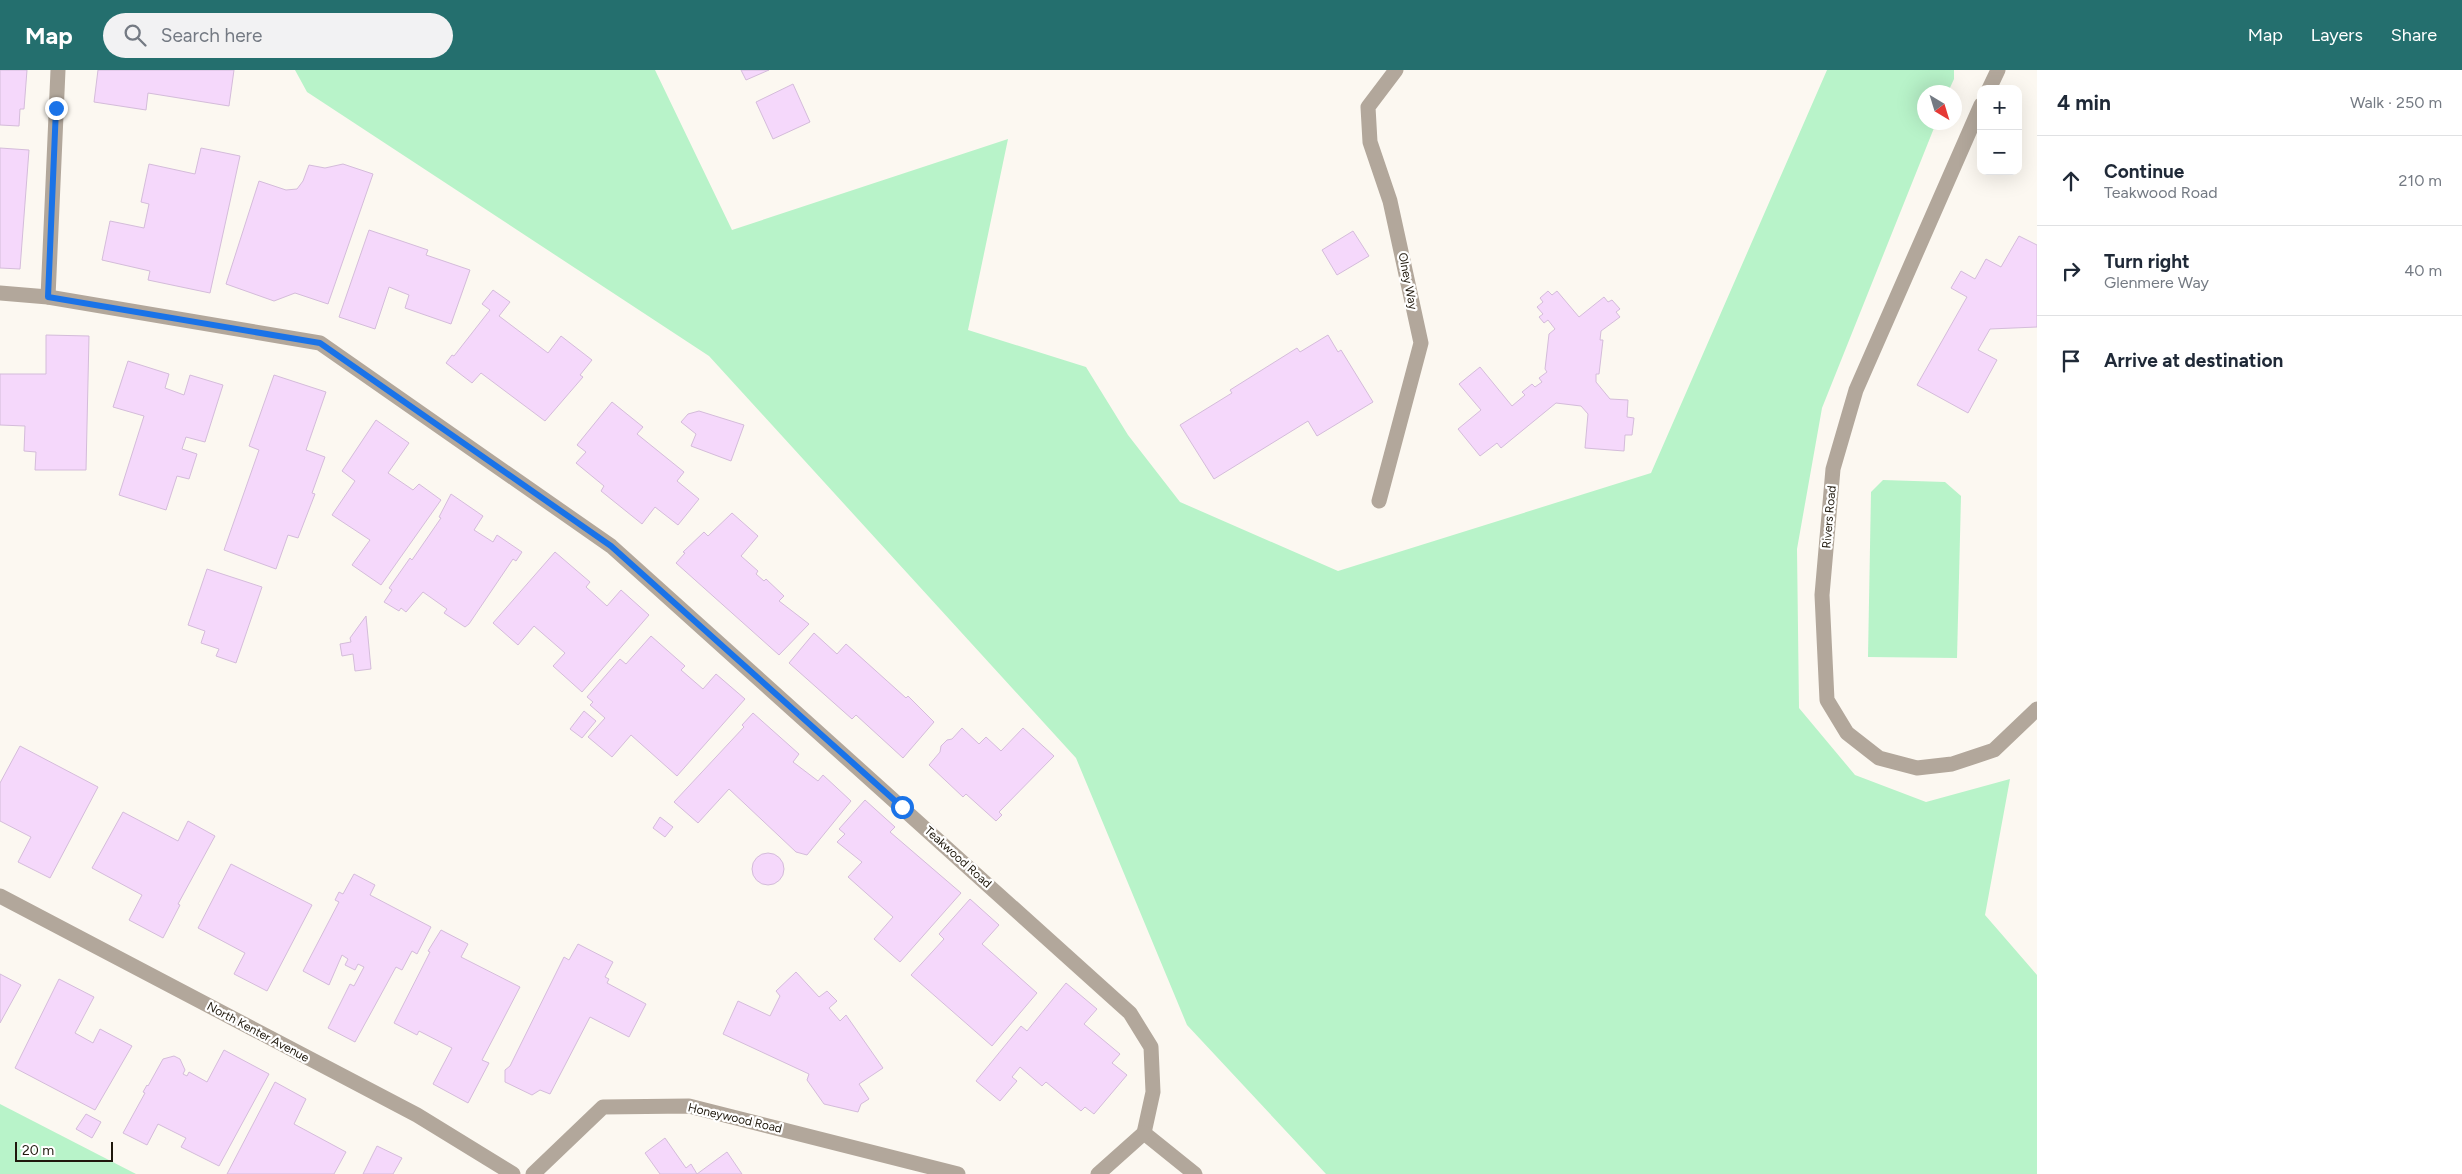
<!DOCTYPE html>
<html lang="en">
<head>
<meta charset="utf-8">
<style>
	:root { --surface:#fff; --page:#f2f2f3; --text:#1f2937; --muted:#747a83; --line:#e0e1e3; --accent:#246f6e }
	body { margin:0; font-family:Figtree,sans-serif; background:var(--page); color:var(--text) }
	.controls { position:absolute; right:15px; top:15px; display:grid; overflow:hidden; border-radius:10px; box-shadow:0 5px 20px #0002 }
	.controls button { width:45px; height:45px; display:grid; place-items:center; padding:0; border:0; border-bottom:1px solid var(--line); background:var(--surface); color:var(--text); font:25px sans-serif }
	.compass { position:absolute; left:1917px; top:15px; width:45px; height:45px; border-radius:50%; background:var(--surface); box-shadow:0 5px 20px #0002; rotate:142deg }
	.scale { position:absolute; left:15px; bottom:12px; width:98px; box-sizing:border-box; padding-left:5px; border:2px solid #1f180c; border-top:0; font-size:14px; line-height:18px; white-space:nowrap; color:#1f180c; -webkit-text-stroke:4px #fff; paint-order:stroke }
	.stop { position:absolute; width:15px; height:15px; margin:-11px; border:4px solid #1a73e8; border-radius:50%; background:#fff }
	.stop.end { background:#1a73e8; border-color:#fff; box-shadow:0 1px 5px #0008 }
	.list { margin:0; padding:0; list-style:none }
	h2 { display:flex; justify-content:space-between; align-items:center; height:65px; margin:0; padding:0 20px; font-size:21px }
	h2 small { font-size:16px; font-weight:400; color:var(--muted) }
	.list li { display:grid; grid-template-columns:32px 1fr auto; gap:15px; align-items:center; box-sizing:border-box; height:90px; padding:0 20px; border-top:1px solid var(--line) }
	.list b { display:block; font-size:19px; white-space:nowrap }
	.list p { margin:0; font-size:16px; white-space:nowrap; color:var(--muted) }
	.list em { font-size:16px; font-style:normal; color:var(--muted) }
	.icon { flex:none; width:28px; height:28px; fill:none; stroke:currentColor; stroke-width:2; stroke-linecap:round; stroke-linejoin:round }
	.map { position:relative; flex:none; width:2037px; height:1104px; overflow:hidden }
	header { display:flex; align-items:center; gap:30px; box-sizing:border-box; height:70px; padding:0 25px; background:var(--accent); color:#fff }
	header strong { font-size:24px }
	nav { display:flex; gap:28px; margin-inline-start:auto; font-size:18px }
	.search { width:350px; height:45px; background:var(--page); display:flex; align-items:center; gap:12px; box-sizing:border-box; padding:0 18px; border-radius:28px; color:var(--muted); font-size:19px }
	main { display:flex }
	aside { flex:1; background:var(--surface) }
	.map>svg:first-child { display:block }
</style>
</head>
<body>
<header>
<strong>Map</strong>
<div class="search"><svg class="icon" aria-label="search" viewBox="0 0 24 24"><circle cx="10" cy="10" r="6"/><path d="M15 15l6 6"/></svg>Search here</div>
<nav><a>Map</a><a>Layers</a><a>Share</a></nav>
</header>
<main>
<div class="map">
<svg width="2037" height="1104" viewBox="0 0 2037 1104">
	<rect width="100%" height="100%" fill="#fcf8f1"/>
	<!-- green -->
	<g fill="#b8f3c9">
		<polygon points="295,0 655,0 732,160 1008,69 968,260 1086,297 1128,365 1180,432 1338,501 1651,403 1827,0 1954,0 1954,9 1948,22 1924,22 1924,52 1936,53 1822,338 1797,479 1799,638 1855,705 1926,732 2010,709 1985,845 2037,905 2037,1104 1326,1104 1187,955 1076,688 709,286 307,22"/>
		<polygon points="1883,410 1945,412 1961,426 1957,588 1868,587 1871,422"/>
		<polygon points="0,1034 136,1104 0,1104"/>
	</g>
	<!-- building -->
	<g fill="#f5d8fb" stroke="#d4bcda">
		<polygon points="0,0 27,0 24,39 20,39 19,56 0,55"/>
		<polygon points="98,0 234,0 229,36 148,23 146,40 94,32"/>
		<polygon points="741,0 769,0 746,10"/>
		<polygon points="793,14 810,52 773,69 756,32"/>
		<polygon points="0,78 29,80 20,199 0,198"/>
		<polygon points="201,78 240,86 210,223 148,210 150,201 102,190 110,151 144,158 149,134 141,132 149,94 195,104"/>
		<polygon points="343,94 373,104 328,234 295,223 274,231 226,214 259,111 286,120 297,119 303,111 309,95 325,98"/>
		<polygon points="369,160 428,180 426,185 470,200 451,254 405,238 409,225 389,217 375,259 339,247"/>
		<polygon points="1353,161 1369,186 1337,205 1322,180"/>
		<polygon points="2019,166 2037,175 2037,257 1990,259 1978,280 1997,290 1968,343 1917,315 1967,227 1951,218 1961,201 1975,209 1986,189 2001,197"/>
		<polygon points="493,220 510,232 499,246 548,283 561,266 592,290 580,305 583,307 545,351 481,303 472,313 446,293 452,285 454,286 490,240 482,234"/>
		<polygon points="1548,221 1552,225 1557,221 1579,247 1604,227 1608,232 1612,230 1620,239 1616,242 1620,247 1601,261 1600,270 1603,270 1599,304 1596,304 1596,312 1610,329 1628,330 1627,347 1634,348 1632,365 1625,365 1624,381 1585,378 1588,344 1581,336 1556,333 1501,378 1497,373 1480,386 1458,359 1481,340 1459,314 1480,297 1512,336 1525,325 1522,322 1532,314 1535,317 1542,312 1539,308 1547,302 1545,299 1549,264 1555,259 1548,250 1544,253 1539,247 1543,244 1537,237 1543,232 1540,228"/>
		<polygon points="46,265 89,266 86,400 35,400 36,382 24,381 25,356 0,355 0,304 46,304"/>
		<polygon points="1328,265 1338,282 1341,280 1373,332 1317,366 1308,351 1214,409 1180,355 1232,323 1230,320 1297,278 1300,282"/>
		<polygon points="128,291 169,304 165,318 184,325 190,305 223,315 205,372 186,367 182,379 197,384 189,409 177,406 166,440 119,425 144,346 113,337"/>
		<polygon points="274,305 326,322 306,380 325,387 312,423 315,424 298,468 288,465 276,499 224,480 259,380 249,376"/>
		<polygon points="612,332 643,357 637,364 684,402 677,411 699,429 678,455 655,437 642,454 601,421 604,416 576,393 586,382 577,375"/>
		<polygon points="699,341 744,355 731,391 691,376 696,364 681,352 688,344"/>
		<polygon points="376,350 409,373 388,403 413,420 419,414 441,430 381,515 352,495 370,470 332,445 355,411 342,401"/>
		<polygon points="451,424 483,446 474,460 493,472 497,465 522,482 516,491 513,489 469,554 465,557 444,543 447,539 423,522 406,542 401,538 399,541 384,532 392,520 389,518 410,488 412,490 441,448 439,447"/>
		<polygon points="732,443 758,466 741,486 758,501 756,504 764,511 766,509 784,526 779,531 809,554 779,585 676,493 685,483 683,482 704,462 708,466"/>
		<polygon points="555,482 590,512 586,517 607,536 621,520 649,545 582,622 553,596 565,583 534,556 518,575 493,553"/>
		<polygon points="207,499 262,517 236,593 216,586 219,579 201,573 205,561 188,555"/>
		<polygon points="366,546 371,599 355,601 353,584 342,586 340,574 351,572 350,568"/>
		<polygon points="814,563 837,584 846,574 906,628 908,626 934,652 903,688 856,645 852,649 789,593"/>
		<polygon points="651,566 685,596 681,600 703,619 716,604 745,629 677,706 631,665 612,687 588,667 605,648 590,635 593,632 587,627 620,589 626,594"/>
		<polygon points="584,641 596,651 582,668 570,659"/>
		<polygon points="753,643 799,684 793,692 818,711 823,705 851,731 807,785 796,782 729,719 698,753 674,732 744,657 742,655"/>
		<polygon points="962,658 979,674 986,667 1001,681 1023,658 1054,686 999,742 1002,745 996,751 966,724 963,727 929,695 940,682 941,676 947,670 952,669"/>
		<polygon points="20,676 98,717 50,808 18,792 31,767 0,751 0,713"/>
		<polygon points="865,730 895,757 890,762 961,823 900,892 874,869 893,847 848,807 862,792 837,772 845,764 839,759"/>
		<polygon points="123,742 178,771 188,751 215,766 178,834 180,835 163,868 129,850 142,825 92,798"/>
		<polygon points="660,747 673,757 665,767 653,758"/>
		<circle cx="768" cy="799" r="16"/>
		<polygon points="231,794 312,835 267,921 234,904 245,883 198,858"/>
		<polygon points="354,804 375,815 370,825 431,857 417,884 412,881 402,900 396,897 355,972 328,958 350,914 354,916 364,897 358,894 355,900 345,895 348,889 342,885 329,915 303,901 339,832 335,830 339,822 343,824"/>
		<polygon points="970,829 999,855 982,874 1037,923 992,976 911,905 944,869 939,864"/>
		<polygon points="441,860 468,874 461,887 520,917 482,990 489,993 468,1033 433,1014 452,978 419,961 417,965 394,953 430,882 428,881"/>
		<polygon points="578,874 613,892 605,907 609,909 607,913 646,934 629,967 590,947 550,1024 540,1020 532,1025 505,1012 505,1000 510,996 564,887 569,890"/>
		<polygon points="796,902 819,927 827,921 837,931 829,938 840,951 846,945 883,998 859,1014 869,1029 861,1034 858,1042 824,1034 807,1010 809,1004 723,964 738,931 770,946 780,926 776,921"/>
		<polygon points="0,904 21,915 0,953"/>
		<polygon points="59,909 94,927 75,963 93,973 100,959 132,976 95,1040 15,998"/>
		<polygon points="1066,913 1097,939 1084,954 1120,984 1112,993 1127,1005 1094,1044 1085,1037 1081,1041 1046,1012 1042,1016 1020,997 1012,1007 1017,1011 1000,1031 976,1011 1021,956 1027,961"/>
		<polygon points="224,980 269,1004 219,1096 181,1077 186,1068 158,1054 147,1075 123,1063 145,1023 143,1022 147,1015 148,1016 163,989 174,986 180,989 185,1000 183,1004 187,1006 189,1002 207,1012"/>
		<polygon points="275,1012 306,1029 294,1054 346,1082 334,1104 227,1104"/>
		<polygon points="86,1044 101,1052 92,1068 76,1059"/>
		<polygon points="665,1068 686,1098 691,1094 697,1104 727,1082 742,1104 660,1104 645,1083"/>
		<polygon points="377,1076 402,1088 393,1104 363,1104"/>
	</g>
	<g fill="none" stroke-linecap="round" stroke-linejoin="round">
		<!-- minor -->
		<g stroke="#b2a79b" stroke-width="15">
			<polyline points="1989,19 1998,0"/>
			<polyline points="1981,35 1856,320 1833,399 1822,525 1827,630 1847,663 1879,688 1917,698 1952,694 1994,680 2037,639"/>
			<polyline points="0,223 48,227 320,273 611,476 1130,943 1151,977 1153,1022 1144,1063 1195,1104"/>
			<polyline points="48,227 58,0"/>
			<polyline points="1379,431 1421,273 1390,131 1370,72 1368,37 1396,0"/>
			<polyline points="0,826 417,1045 513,1104"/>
			<polyline points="533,1104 603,1037 689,1036 958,1104"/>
			<polyline points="1098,1104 1144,1063"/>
		</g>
	</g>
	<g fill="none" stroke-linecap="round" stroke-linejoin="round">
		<!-- route -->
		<polyline stroke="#1a73e8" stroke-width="6" points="56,38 48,227 320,273 611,476 902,737"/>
	</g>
	<g text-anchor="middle" stroke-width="4.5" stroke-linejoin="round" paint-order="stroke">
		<!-- street labels -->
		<g font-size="12" fill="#1f180c" stroke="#fff">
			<text transform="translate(1408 211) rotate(79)" y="4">Olney Way</text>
			<text transform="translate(1829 447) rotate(-85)" y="4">Rivers Road</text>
			<text transform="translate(958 787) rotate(42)" y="4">Teakwood Road</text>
			<text transform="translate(258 962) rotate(28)" y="4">North Kenter Avenue</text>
			<text transform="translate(735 1048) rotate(13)" y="4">Honeywood Road</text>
		</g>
	</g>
</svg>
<div class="controls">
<button>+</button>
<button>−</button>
</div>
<svg class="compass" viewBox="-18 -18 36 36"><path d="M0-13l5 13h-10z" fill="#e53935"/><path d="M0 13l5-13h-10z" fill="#747a83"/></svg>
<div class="scale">20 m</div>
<div class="stop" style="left:902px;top:737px"></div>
<div class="stop end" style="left:56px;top:38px"></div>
</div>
<aside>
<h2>4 min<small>Walk · 250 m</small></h2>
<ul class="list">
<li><svg class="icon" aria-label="ahead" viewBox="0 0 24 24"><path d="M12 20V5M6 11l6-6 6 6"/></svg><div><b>Continue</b><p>Teakwood Road</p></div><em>210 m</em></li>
<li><svg class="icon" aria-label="right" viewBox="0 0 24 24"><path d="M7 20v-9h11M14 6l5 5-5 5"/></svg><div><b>Turn right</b><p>Glenmere Way</p></div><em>40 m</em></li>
<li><svg class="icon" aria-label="arrive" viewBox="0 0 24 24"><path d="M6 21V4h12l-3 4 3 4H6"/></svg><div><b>Arrive at destination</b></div></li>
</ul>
</aside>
</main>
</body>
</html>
